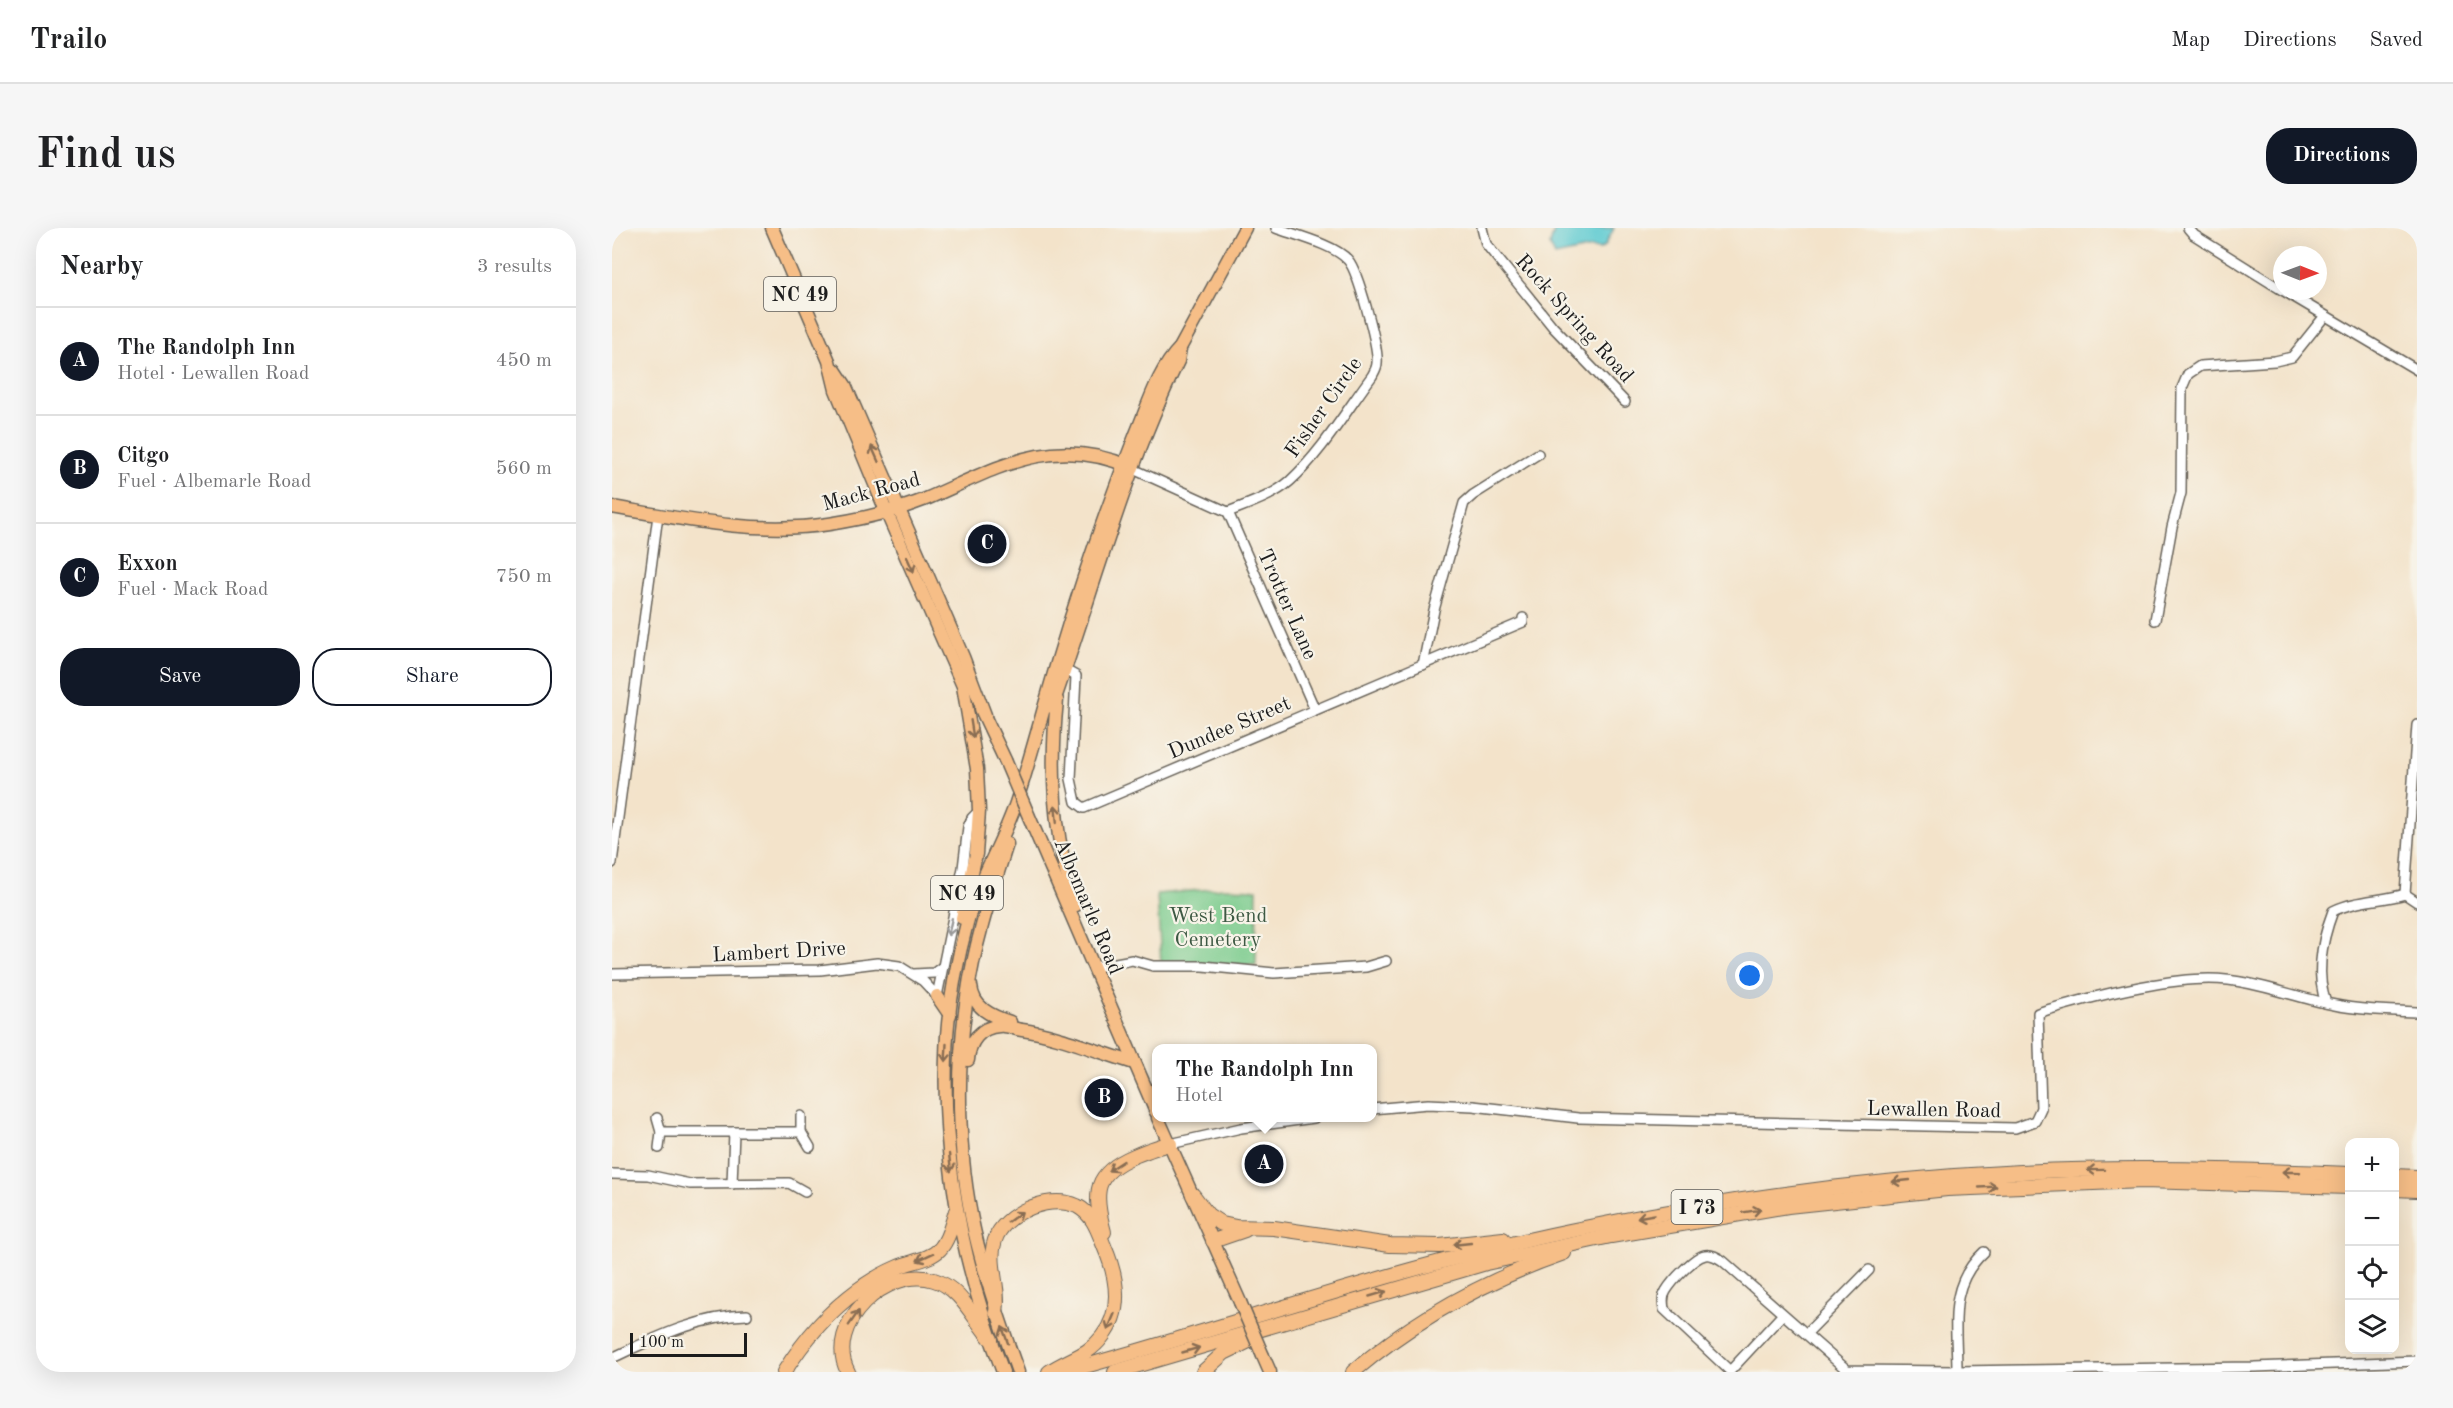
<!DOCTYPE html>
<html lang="en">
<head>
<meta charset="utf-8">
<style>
	:root { --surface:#fff; --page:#f6f6f6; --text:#202124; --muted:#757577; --line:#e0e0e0; --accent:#111827 }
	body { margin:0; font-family:"Old Standard TT",serif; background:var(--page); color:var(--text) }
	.controls { position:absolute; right:18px; bottom:18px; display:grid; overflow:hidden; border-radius:12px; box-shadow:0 6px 24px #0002 }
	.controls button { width:54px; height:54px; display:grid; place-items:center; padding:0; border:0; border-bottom:2px solid var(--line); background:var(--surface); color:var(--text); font:30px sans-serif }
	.compass { position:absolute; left:1661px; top:18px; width:54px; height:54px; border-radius:50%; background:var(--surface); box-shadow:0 6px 24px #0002; rotate:91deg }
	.scale { position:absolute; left:18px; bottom:15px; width:117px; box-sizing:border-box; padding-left:6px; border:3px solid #1c1c1c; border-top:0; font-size:16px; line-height:21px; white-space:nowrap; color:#1c1c1c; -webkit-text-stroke:4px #f7f3e8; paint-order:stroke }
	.you { position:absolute; left:1138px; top:748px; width:21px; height:21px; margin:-15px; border:4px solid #fff; border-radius:50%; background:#1a73e8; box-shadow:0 0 0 9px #1a73e833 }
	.badge { display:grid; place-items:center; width:39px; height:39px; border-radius:50%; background:var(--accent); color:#fff; font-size:20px; font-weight:700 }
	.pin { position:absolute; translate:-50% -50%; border:3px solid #fff; box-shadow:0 2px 6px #0006 }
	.popup { position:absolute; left:540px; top:816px; width:225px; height:78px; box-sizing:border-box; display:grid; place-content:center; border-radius:12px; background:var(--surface); filter:drop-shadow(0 2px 4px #0005); font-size:20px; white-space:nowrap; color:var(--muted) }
	.popup b { font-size:22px; color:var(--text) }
	.popup::after { content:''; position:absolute; left:50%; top:100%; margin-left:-12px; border:12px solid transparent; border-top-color:var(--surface) }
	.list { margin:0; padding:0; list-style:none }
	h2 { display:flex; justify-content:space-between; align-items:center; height:78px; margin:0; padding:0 24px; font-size:26px }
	h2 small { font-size:20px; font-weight:400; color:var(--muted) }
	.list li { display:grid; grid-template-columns:39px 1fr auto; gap:18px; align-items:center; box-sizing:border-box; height:108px; padding:0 24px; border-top:2px solid var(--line) }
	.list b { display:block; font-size:22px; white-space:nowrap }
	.list p { margin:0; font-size:20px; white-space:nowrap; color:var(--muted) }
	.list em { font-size:20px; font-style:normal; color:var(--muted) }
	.actions { display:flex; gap:12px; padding:18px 24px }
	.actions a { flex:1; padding:14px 0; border:2px solid var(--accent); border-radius:24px; text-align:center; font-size:21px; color:var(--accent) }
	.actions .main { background:var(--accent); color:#fff }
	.icon { flex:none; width:33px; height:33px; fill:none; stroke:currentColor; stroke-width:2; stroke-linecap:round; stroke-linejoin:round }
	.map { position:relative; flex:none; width:1805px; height:1144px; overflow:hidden; border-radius:24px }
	header { display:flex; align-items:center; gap:36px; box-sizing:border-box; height:84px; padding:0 30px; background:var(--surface); border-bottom:2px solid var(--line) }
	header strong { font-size:28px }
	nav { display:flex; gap:33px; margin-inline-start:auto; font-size:21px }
	.intro { display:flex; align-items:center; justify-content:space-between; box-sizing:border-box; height:144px; padding:0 36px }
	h1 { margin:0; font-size:42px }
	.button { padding:15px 27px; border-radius:24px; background:var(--accent); color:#fff; font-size:21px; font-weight:700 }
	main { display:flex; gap:36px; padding:0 36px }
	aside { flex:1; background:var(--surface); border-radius:24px; box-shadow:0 6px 24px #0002 }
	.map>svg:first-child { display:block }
</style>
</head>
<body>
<header>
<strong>Trailo</strong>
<nav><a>Map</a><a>Directions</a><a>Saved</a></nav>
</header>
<div class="intro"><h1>Find us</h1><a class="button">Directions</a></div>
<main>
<aside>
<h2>Nearby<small>3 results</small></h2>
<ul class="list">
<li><span class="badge">A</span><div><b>The Randolph Inn</b><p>Hotel · Lewallen Road</p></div><em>450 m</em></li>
<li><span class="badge">B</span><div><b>Citgo</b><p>Fuel · Albemarle Road</p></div><em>560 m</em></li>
<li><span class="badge">C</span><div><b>Exxon</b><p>Fuel · Mack Road</p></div><em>750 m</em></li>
</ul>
<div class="actions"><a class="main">Save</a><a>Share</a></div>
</aside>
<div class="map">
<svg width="1805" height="1144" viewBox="0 0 1805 1144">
	<rect width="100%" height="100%" fill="#f7f3e8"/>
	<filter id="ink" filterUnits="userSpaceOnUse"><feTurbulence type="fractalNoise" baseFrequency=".0167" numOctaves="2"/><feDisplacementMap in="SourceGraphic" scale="12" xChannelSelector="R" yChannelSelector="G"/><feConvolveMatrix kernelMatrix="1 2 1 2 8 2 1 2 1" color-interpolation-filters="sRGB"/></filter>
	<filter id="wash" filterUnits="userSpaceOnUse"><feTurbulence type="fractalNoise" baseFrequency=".008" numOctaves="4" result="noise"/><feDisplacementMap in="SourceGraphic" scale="24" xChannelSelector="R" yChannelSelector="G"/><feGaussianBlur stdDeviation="1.35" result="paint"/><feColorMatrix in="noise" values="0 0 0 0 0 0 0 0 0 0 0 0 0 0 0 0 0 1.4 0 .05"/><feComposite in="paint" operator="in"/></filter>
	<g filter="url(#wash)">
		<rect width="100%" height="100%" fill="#f3e3ca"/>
		<!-- green -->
		<polygon fill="#79cb8c" stroke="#4a7454" stroke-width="1.5" points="611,660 645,661 644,737 549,736 545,666"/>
		<!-- water -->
		<polygon fill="#5ccad1" stroke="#3c7376" stroke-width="1.5" points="943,0 1002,0 993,18 988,21 980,20 943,28 938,17"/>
	</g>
	<g filter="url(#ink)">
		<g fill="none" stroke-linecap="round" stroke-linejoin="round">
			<!-- minor casing -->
			<g stroke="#676259" stroke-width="12">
				<g id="minor">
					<polyline points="870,0 874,16 941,99 1013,174"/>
					<polyline points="1576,0 1582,7 1670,62"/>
					<polyline points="1672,63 1805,142"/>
					<polyline points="521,241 616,284"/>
					<path d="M616 284C636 276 661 268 678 253 710 224 734 183 760 148 762 144 765 140 765 135 767 120 746 43 736 32 723 17 683 7 664 0"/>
					<polyline points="616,284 703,482"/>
					<polyline points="1543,392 1560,299 1569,265 1570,160 1576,146 1588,138 1663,133 1680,129 1712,89"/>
					<polyline points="811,437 822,382 852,275 861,267 926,226"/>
					<polyline points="453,442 464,448 459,551 464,574 472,580 911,394 911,390"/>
					<polyline points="1805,497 1793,666 1805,674"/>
					<polyline points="0,635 46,287"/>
					<polyline points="482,739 520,732 541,738 591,738 662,745 754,739 774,733"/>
					<polyline points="0,746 208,742 265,735 287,738 311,753 325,768"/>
					<polyline points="302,746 322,745 330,739"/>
					<polyline points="325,768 351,640 356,599 360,590 367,583"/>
					<path d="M1714 775C1703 745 1710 712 1721 683 1743 672 1770 673 1793 666"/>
					<path d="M760 881 816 876 861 878 966 890 1403 900 1423 893 1429 880 1426 785 1435 782C1483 768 1547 751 1597 751 1639 751 1678 768 1718 776 1746 782 1776 783 1805 784"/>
					<polyline points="189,888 189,904 198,919"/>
					<polyline points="45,890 49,904 47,920"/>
					<polyline points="49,904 189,904"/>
					<polyline points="558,916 629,900 702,890"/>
					<polyline points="0,946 36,947 78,956 177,955 193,964"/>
					<polyline points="120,956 122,904"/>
					<path d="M1171 1086 1118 1143 1052 1081C1051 1075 1050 1069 1054 1063 1060 1053 1082 1029 1093 1027 1100 1026 1105 1029 1111 1033L1235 1142 1345 1143 1642 1139 1805 1133"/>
					<polyline points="1194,1106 1257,1042"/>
					<path d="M0 1130C43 1110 87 1088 135 1087"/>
					<path d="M1345 1143C1345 1097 1335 1058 1372 1024"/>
				</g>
			</g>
			<!-- major casing -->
			<g stroke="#676259" stroke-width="15">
				<g id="major">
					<polyline points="160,0 217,133 224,162 274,283 351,458 365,541 367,583 364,626 350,690"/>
					<polyline points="223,142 233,157 351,429 373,487"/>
					<path d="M0 279C71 291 145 307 217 296 249 291 284 283 314 271 384 241 439 205 518 239"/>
					<path d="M445 472C438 541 441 612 464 677"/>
					<path d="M440 479C481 363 512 244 566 133L568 120"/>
					<polyline points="369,481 393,532"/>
					<polyline points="421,598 544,884"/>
					<path d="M395 616C379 666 362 717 355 769 343 848 346 941 366 1018 377 1061 391 1103 406 1144"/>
					<path d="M359 758C361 780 379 788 398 794"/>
					<polyline points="325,768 338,787"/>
					<path d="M356 832C357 814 368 799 387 798 395 797 402 801 410 802 443 806 489 825 522 835"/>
					<polyline points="546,890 628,1074"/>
					<polyline points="651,1128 658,1144"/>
					<path d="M391 1144C352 1042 330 937 334 828 335 784 344 737 355 695 366 653 390 616 404 575 419 529 431 482 445 435 468 358 494 281 524 206 536 178 546 142 568 120L633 0"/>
				</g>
			</g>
			<!-- highway casing -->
			<g stroke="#676259" stroke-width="16">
				<g id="highway">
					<polyline points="1782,948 1805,949"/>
					<polyline points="1782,961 1805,962"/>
					<polyline points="581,967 596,987 610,996 624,999 662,1000 778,1017 828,1018 891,1011"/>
					<path d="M492 1004C481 964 482 945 522 928 534 923 546 918 558 916"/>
					<polyline points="601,1013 633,1002"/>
					<path d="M384 1084C389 1058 373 1033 385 1007 392 994 406 984 420 979 434 974 451 972 465 978 481 986 486 1003 492 1018 505 1048 512 1082 490 1109 476 1128 456 1131 437 1144"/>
					<path d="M172 1144C192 1112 216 1084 246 1062 258 1053 272 1045 286 1039 300 1033 317 1032 328 1021 337 1011 340 995 344 983"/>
					<path d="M236 1144C211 1097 275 1037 322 1052 349 1060 362 1092 379 1111"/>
					<path d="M452 1144C625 1097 795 1035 972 1000 1115 971 1262 951 1409 944 1518 938 1628 942 1738 946"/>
					<polyline points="503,1144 874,1035 999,1008 1176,978 1335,961 1531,953 1738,959"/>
					<polyline points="591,1144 612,1125 641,1111"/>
					<path d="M741 1144C804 1090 874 1052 952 1025"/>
				</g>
			</g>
			<!-- minor -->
			<use href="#minor" stroke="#fff" stroke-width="9"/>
			<!-- major -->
			<use href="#major" stroke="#f6be87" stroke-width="12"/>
			<!-- highway -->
			<use href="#highway" stroke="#f6be87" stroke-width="14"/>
			<!-- major-bridge casing -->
			<g stroke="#676259" stroke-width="15" stroke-linecap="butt">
				<g id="major-bridge">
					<polyline points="393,532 421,598"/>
					<polyline points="628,1074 651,1128"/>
				</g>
			</g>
			<!-- major-bridge -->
			<use href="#major-bridge" stroke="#f6be87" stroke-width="12"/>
		</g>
		<!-- one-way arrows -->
		<defs><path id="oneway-shaft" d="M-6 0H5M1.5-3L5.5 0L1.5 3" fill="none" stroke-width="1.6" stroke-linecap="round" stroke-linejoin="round" transform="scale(1.5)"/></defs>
		<g stroke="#896d52">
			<use href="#oneway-shaft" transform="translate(263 226) rotate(-114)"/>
			<use href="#oneway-shaft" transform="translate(298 336) rotate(66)"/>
			<use href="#oneway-shaft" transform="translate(360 501) rotate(81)"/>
			<use href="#oneway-shaft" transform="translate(444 586) rotate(-95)"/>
			<use href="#oneway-shaft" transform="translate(334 825) rotate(93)"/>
			<use href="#oneway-shaft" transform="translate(338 935) rotate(84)"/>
			<use href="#oneway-shaft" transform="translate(504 938) rotate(147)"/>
			<use href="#oneway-shaft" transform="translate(1484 942) rotate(179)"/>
			<use href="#oneway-shaft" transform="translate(1679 944) rotate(-178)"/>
			<use href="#oneway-shaft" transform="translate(1289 953) rotate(174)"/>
			<use href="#oneway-shaft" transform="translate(1376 959) rotate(-3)"/>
			<use href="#oneway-shaft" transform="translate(1140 983) rotate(-9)"/>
			<use href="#oneway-shaft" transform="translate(1034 988) rotate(170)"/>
			<use href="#oneway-shaft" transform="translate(403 989) rotate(-36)"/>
			<use href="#oneway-shaft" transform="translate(850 1016) rotate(174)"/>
			<use href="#oneway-shaft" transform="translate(313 1029) rotate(155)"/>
			<use href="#oneway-shaft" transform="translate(766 1066) rotate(-16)"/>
			<use href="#oneway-shaft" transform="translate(242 1090) rotate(-55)"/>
			<use href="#oneway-shaft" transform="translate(499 1094) rotate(113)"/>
			<use href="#oneway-shaft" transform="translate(393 1107) rotate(-110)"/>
			<use href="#oneway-shaft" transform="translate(579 1122) rotate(-16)"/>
		</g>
		<use stroke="#999" href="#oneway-shaft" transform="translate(338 699) rotate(102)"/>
	</g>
	<g text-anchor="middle" stroke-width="4.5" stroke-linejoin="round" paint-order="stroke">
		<!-- shield labels -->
		<g fill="#f7f3e8" stroke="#5e5c59" stroke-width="1.5">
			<rect x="152" y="49" width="72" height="34" rx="4.5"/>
			<rect x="319" y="648" width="72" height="34" rx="4.5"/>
			<rect x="1059.5" y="962" width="51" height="34" rx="4.5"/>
		</g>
		<g font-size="20" font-weight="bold" fill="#1c1c1c">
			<text x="188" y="73">NC 49</text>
			<text x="355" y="672">NC 49</text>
			<text x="1085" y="986">I 73</text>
		</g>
		<!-- street labels -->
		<g font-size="21" fill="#1c1c1c" stroke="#f7f3e8">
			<text transform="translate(963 90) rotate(48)" y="7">Rock Spring Road</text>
			<text transform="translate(711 179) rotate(-55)" y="7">Fisher Circle</text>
			<text transform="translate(259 263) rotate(-15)" y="7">Mack Road</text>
			<text transform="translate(676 376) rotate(66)" y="7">Trotter Lane</text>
			<text transform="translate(617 499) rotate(-23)" y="7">Dundee Street</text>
			<text transform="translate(477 678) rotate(67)" y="7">Albemarle Road</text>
			<text transform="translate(167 723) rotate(-3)" y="7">Lambert Drive</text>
			<text transform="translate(1322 881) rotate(1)" y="7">Lewallen Road</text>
		</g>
		<!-- park labels -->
		<g font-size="21" fill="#3d5943" stroke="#f7f3e8">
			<text x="606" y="694">West Bend<tspan x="606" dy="24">Cemetery</tspan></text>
		</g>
	</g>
</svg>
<div class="controls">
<button>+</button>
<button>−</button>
<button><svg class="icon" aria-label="locate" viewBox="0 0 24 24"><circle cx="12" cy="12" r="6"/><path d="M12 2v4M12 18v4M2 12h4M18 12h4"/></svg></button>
<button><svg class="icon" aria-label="layers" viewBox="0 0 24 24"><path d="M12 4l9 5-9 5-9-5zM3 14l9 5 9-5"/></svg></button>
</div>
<svg class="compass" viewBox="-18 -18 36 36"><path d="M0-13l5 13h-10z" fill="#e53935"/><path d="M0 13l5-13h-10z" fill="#757577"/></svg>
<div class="scale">100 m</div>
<div class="you"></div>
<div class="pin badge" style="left:652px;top:936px">A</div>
<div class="popup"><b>The Randolph Inn</b>Hotel</div>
<div class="pin badge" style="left:492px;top:870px">B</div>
<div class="pin badge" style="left:375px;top:316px">C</div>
</div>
</main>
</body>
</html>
